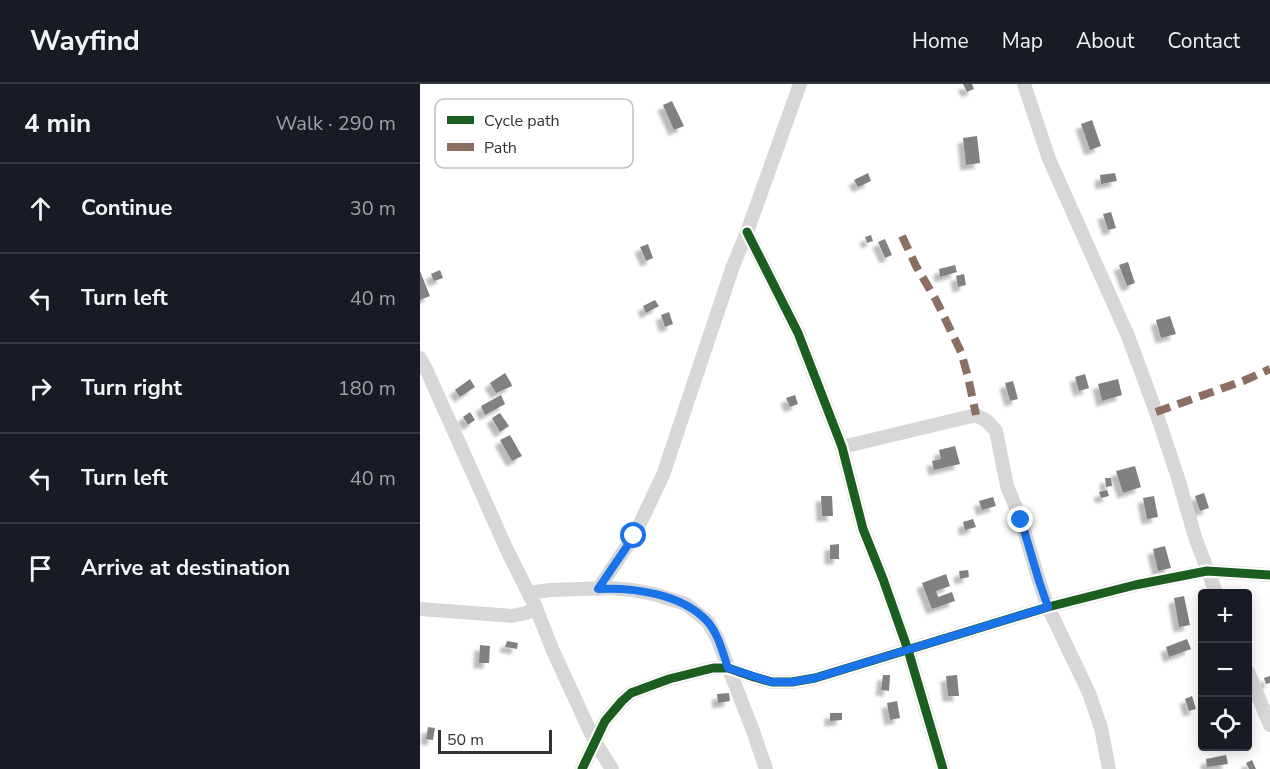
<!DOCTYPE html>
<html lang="en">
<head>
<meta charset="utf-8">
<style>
	:root { --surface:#171b24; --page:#20242c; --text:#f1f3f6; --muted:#9ea1a6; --line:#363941 }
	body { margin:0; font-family:"Nunito Sans",sans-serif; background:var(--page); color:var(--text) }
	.controls { position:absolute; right:18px; bottom:18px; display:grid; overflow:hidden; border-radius:6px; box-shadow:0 3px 15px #0003 }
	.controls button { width:54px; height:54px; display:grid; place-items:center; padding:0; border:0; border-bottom:2px solid var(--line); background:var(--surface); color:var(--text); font:30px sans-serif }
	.scale { position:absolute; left:18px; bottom:15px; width:114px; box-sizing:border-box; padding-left:6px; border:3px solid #333; border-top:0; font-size:16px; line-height:21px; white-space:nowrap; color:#333; -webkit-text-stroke:4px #fff; paint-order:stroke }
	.stop { position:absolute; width:18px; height:18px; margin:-14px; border:4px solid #1a73e8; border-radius:50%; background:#fff }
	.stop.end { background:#1a73e8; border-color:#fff; box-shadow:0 2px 6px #0008 }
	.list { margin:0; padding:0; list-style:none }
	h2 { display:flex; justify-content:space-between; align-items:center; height:78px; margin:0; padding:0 24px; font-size:26px }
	h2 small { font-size:20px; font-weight:400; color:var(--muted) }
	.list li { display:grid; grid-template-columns:39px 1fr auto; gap:18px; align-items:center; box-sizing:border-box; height:90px; padding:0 24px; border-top:2px solid var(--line) }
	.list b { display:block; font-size:22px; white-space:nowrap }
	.list em { font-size:20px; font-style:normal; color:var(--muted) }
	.icon { flex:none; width:33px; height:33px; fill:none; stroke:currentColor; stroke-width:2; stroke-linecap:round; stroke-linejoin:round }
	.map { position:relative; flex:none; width:850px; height:685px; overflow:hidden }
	header { display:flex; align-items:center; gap:36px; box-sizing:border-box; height:84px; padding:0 30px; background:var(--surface); border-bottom:2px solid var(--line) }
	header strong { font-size:28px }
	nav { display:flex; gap:33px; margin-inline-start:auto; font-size:21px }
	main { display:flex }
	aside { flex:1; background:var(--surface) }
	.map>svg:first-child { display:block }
</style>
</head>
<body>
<header>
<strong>Wayfind</strong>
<nav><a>Home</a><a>Map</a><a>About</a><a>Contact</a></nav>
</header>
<main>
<aside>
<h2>4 min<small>Walk · 290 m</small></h2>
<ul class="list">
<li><svg class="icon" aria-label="ahead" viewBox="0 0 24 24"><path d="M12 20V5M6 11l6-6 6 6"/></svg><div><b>Continue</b></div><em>30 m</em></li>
<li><svg class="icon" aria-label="left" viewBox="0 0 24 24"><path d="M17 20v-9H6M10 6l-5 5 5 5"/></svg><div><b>Turn left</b></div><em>40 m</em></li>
<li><svg class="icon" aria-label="right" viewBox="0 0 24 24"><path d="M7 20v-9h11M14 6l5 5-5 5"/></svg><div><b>Turn right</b></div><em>180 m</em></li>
<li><svg class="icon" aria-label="left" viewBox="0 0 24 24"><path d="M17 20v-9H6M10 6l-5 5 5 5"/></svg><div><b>Turn left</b></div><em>40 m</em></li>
<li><svg class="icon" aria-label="arrive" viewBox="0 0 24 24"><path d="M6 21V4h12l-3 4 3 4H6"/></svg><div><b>Arrive at destination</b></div></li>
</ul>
</aside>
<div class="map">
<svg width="850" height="685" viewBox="0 0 850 685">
	<defs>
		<filter id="shadow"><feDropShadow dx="-5.5" dy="5.5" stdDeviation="1.5" flood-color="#0004"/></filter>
	</defs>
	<rect width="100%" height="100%" fill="#fff"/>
	<!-- building -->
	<g fill="#818181" filter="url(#shadow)">
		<polygon points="543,0 552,0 554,5 547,8"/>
		<polygon points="252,17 264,42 254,46 243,21"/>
		<polygon points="672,36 681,62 670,66 661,40"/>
		<polygon points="557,52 560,79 546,81 543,54"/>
		<polygon points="448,89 451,97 438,103 434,96"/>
		<polygon points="695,89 697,97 681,100 680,91"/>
		<polygon points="691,128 696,144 688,146 683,130"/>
		<polygon points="451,151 453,157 447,159 445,153"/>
		<polygon points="465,155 472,171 465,174 458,158"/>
		<polygon points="228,160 233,174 226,177 220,163"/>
		<polygon points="708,178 715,199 707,202 699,181"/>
		<polygon points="535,181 537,188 520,193 519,185"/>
		<polygon points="20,186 23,194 14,197 11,190"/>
		<polygon points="0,187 10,212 0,216"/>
		<polygon points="544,190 546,201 538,203 536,192"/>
		<polygon points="235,216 239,222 226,229 223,222"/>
		<polygon points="249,228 253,240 245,243 241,231"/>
		<polygon points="750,232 756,250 741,254 736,236"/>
		<polygon points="85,289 91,299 92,302 76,309 70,299"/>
		<polygon points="665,290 669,304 659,307 655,293"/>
		<polygon points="50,295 55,303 40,313 35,306"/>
		<polygon points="698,295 702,311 682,317 678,300"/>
		<polygon points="593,297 598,315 590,317 585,299"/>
		<polygon points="81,311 85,320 65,331 61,322"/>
		<polygon points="375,311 378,320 370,323 366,314"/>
		<polygon points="50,328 55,336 48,341 43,333"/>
		<polygon points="80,329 89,342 80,348 72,334"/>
		<polygon points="90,351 102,372 92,377 80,356"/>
		<polygon points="535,362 540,380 514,386 512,377 521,375 519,366"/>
		<polygon points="715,382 721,403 703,409 696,387"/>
		<polygon points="685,394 691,394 692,402 686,403"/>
		<polygon points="687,406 689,412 681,414 679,408"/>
		<polygon points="784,409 789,424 780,427 775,412"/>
		<polygon points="401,412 412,412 413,432 402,432"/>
		<polygon points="734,412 738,433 727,435 723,414"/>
		<polygon points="573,413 576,422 562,426 559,417"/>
		<polygon points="553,435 556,443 545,446 543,438"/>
		<polygon points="419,460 419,475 410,475 410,461"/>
		<polygon points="745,462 751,484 738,487 733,465"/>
		<polygon points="548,486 549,493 540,495 539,487"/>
		<polygon points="526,490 530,502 516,507 518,513 532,508 535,517 512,525 502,499"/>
		<polygon points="764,512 770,541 759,543 754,514"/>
		<polygon points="767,555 771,565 749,573 746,563"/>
		<polygon points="87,557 98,559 97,565 85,563"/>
		<polygon points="60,561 70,562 69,579 59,579"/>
		<polygon points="463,591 470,591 469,607 461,606"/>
		<polygon points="537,591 539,612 528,612 526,592"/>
		<polygon points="850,592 850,599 846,600 844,594"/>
		<polygon points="309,609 310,617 298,619 297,610"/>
		<polygon points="772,612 776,625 769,627 765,615"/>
		<polygon points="477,617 480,634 470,636 467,619"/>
		<polygon points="410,629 422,629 422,636 410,637"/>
		<polygon points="8,643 15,644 13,656 6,655"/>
		<polygon points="806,671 808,680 787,683 786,675"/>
		<polygon points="832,676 836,685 829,685 826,679"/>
	</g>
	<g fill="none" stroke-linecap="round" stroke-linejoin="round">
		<!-- street -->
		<g stroke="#d7d7d7" stroke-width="14">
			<polyline points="604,0 629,75 708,252 736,328 758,394 775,453 796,509"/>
			<polyline points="327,148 378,249 422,363 443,445 463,495 488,566 523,685"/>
			<polyline points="0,274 7,287 87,466 116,524 133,567 175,658 192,685"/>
			<polyline points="422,363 556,331 567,337 576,347 587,402 601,436 619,497 628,523 669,609 681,644 689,685"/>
			<polyline points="178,505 214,452 243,391 313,182 327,148 380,0"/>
			<polyline points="109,509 130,506 190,504 212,506 234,510 266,520 288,538 297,554 333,647 346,685"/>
			<polyline points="0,525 92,532 106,529 116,524"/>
			<polyline points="828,588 850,641"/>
			<polyline points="162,685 185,637 202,617 211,609 249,595 293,584 308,584 334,593 352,598 372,598 395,594 628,523 715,501 787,487 850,491"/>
		</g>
		<!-- quiet -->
		<g stroke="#8d6e63" stroke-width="8" stroke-dasharray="15 8" stroke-linecap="butt">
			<polyline points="482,152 496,182 516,216 541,268 548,293 556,331"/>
			<polyline points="736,328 823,297 850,285"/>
		</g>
		<!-- cycleway casing -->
		<g stroke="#fff" stroke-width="13">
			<g id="cycleway">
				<polyline points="327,148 378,249 422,363 443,445 463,495 488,566 523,685"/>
				<polyline points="162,685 185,637 202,617 211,609 249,595 293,584 308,584 334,593 352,598 372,598 395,594 628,523 715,501 787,487 850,491"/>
			</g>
		</g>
		<!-- cycleway -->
		<use href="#cycleway" stroke="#1b5e20" stroke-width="9"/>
	</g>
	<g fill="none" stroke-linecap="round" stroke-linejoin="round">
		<!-- route -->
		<path stroke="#1a73e8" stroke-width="8" d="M214 452 178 505C213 503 262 510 287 537 298 549 303 569 308 584L352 598H372L395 594 628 523 619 497 601 436"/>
	</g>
	<!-- legend -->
	<rect x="15" y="15" width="198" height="69" rx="9" fill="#fff" stroke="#c2c2c2" stroke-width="1.5"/>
	<rect x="27" y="32" width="27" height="8" fill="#1b5e20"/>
	<rect x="27" y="59" width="27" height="8" fill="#8d6e63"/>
	<g font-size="16" fill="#333">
		<text x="64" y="42">Cycle path</text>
		<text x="64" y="69">Path</text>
	</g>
</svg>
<div class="controls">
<button>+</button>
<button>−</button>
<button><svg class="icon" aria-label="locate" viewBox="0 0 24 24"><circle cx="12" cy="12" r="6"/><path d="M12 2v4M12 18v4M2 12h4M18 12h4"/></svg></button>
</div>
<div class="scale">50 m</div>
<div class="stop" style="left:214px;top:452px"></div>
<div class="stop end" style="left:601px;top:436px"></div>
</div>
</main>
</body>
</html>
